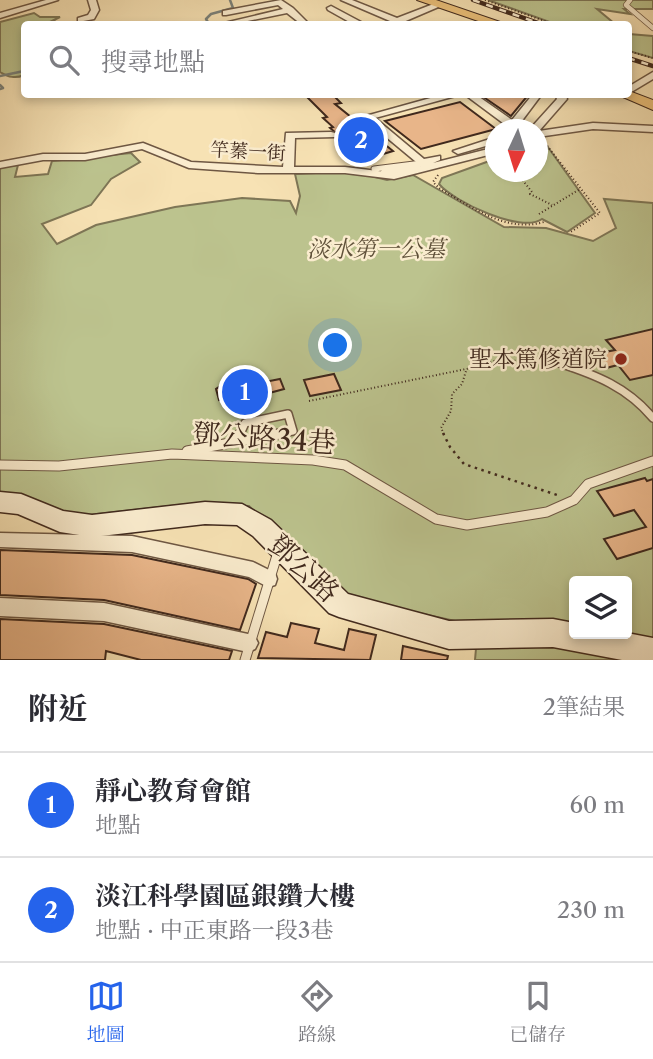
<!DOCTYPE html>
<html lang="zh-TW">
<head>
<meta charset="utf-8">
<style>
	:root { --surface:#fff; --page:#f2f2f3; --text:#2b2b33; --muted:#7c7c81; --line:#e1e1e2; --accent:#2563eb }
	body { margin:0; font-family:"Libre Caslon Text","Noto Serif TC",serif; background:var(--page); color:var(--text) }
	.controls { position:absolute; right:21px; bottom:21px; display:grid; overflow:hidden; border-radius:7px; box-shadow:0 4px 10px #0003 }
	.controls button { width:63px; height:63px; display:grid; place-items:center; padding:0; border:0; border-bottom:2px solid var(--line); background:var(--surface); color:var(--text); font:35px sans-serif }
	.compass { position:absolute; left:485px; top:119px; width:63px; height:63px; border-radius:50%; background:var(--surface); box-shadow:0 4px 10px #0003; rotate:184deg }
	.you { position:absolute; left:336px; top:346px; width:24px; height:24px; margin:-18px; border:5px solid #fff; border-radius:50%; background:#1a73e8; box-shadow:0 0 0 10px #1a73e833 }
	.badge { display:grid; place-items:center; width:46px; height:46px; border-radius:50%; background:var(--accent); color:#fff; font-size:23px; font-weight:700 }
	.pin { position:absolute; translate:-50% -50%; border:4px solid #fff; box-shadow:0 2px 7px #0006 }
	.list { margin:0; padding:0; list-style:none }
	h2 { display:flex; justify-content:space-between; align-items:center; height:91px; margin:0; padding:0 28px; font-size:30px }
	h2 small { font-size:23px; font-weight:400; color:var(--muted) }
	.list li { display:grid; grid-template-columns:46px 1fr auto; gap:21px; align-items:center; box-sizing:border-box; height:105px; padding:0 28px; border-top:2px solid var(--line) }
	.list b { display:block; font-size:26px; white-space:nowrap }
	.list p { margin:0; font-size:23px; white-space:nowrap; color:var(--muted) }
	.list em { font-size:23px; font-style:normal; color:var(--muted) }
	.icon { flex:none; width:38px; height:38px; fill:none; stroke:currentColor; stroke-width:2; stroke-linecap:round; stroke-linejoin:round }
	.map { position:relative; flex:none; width:653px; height:660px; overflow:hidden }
	.search { position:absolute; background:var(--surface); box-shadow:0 4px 10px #0003; left:21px; right:21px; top:21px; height:77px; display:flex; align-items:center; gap:18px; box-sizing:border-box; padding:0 24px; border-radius:7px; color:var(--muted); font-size:26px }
	.sheet { height:301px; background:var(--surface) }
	nav { display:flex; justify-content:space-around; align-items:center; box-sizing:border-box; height:98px; border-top:2px solid var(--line); background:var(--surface); font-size:19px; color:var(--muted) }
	nav a { display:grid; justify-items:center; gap:4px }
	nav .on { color:var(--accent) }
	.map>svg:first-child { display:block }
</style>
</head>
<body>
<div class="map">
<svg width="653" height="660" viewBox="0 0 653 660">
	<rect width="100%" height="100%" fill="#f7e2b4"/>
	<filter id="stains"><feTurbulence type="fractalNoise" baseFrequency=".00286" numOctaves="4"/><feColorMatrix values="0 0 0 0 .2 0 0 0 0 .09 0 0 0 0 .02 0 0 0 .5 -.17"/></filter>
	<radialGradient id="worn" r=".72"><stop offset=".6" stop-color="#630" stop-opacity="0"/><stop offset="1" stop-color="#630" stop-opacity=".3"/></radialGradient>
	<!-- green -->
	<g fill="#bcc38e" stroke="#7e7656" stroke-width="2" fill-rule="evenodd">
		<polygon points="488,0 653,0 653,9 624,9 630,14 597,9 615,24 555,24"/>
		<path d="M34 13 40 17H60L52 21 65 24H24V75C15 79 9 77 0 72V22Z"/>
		<polygon points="629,34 653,36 653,58 629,51"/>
		<path d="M540 136 595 213 567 232 542 219C521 234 453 201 439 184L442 178 495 159 496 172H538V137Z"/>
		<path d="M131 153 140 162 111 179 91 205 42 224 57 244 96 225 175 207 242 198 290 201 296 213 300 196 295 174 336 172 363 174 387 180 413 175 504 227 546 228 593 241 616 228 604 199 653 203V660H475L478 626 342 596 249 506 187 504 79 516 22 497 0 496V167L18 165 15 177 48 174 52 161ZM574 581H627V634H574Z"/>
	</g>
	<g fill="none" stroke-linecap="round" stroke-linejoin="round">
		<!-- stream -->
		<g stroke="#7a817a" stroke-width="2.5">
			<polyline points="209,24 206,19 211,14 233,8 230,0"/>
			<polyline points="0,76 24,71"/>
			<polyline points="0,85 3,88 0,89"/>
		</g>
	</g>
	<!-- building -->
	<g fill="#e8b589" stroke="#40291d" stroke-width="2">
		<polygon points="304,94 332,94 341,103 335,104 393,151 367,159 330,128 333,127 323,118 327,117"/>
		<polygon points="486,94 529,94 511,116 482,96"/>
		<polygon points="460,102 496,129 421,149 385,121"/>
		<polygon points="653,329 653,375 630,380 618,365 606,368 595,354 615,350 606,340"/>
		<polygon points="260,374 265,382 280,379 284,389 262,395 265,405 246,409 242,395 219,400 216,389 228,381"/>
		<polygon points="334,374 341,390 310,396 304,380"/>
		<polygon points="645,478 647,481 653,479 653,548 617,559 604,539 646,527 634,510 614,516 597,491"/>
		<polygon points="0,550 132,555 248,579 256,584 240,630 104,600 0,595"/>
		<polygon points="0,619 104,624 232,651 229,660 141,660 106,651 105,660 0,660"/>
		<polygon points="291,623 319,629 315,643 344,650 349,629 376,635 370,660 258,658 266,632 287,637"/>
		<polygon points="403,646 448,656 447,660 401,660"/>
	</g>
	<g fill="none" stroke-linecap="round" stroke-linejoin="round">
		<!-- lane-far3 casing -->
		<g stroke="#6e5743" stroke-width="6">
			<polyline id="lane-far3" points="630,0 626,5 653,28"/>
		</g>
		<!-- lane-far2 casing -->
		<g stroke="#6e5743" stroke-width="7">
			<polyline id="lane-far2" points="374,169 422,163 416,167 383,173"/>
		</g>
		<!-- lane-far1 casing -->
		<g stroke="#6e5743" stroke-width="10">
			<g id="lane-far1">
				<path d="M559 363C596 375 627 387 653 418"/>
				<polyline points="240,434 245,423 288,414 293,431 275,434"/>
			</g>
		</g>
		<!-- lane casing -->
		<g stroke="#6e5743" stroke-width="11">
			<g id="lane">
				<polyline points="237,440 240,433"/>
				<polyline points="187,451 284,433"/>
				<polyline points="0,465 59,466 172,454 313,460 345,465 436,519 467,525 547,512 574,500 588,484 653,461"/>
				<polyline points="245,660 278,552"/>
			</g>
		</g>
		<!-- street casing -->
		<g stroke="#6e5743" stroke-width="3">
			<g id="street">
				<polygon points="46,0 58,0 0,18 0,13"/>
				<polygon points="88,0 96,0 99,10 94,19 78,22 78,18 88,15 91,10"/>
				<polygon points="281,0 293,8 309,24 301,24 287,13 233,24 220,24 283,9 278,5 226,15 223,15 223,11"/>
				<polygon points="341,0 352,0 397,18 436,3 443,5 401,23 388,24 390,21"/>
				<polygon points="331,6 361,22 362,24 353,24 328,10 327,8"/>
				<polygon points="653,72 653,79 628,94 628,87"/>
				<polygon points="445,94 463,94 375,118 424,159 440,156 440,160 433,163 496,147 496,153 394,179 345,173 258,173 189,168 142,149 85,160 43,160 0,168 0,162 43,154 85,154 143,143 191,162 283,167 286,133 331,132 335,133 335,137 295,138 294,167 345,167 394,173 421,166 362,117"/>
				<polygon points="464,94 475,94 512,120 533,94 542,94 515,130 504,130 507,126"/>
				<polygon points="555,94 565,94 567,99 539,131 593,123 653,126 653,132 593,129 538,137 538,130 529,130 557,99"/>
				<polygon points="496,137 496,143 458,154 453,151"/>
				<polygon points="0,533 132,536 253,562 275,573 277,579 275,585 268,587 249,577 132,552 0,547"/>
				<polygon points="0,598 104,603 248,634 255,637 258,643 255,649 248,652 104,621 0,616"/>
			</g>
		</g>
		<!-- secondary casing -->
		<g stroke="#40291d" stroke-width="3">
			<polygon id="secondary" points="0,492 21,494 63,511 92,515 205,502 242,504 271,520 348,594 449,621 553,619 574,623 574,634 627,633 653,638 653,660 622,660 553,647 449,649 339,617 329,613 253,536 237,525 205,524 92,537 60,532 18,514 0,512"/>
		</g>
		<!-- primary casing -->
		<g stroke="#40291d" stroke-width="2">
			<g id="primary">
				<polygon points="417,0 436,0 506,24 487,24"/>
				<polygon points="629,91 653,100 653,110 616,94 628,94"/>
			</g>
		</g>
		<!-- path-far1 -->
		<g stroke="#40291d" stroke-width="2" stroke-dasharray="1 2.5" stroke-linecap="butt">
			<polyline points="485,0 553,24"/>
			<polyline points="628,51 653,58"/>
			<polyline points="545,143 600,213 569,233"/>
			<polyline points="516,172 532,192 530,194 552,205"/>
			<path d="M438 175 433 182 439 188C472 207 505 233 544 222"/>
			<polyline points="539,214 580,189"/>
			<polyline points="309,401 476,367 497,360 548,362"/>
			<polyline points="444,434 441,428 451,411 452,394 462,384 466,371"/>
		</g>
		<!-- path -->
		<polyline stroke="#40291d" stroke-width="2.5" stroke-dasharray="2.5 4.5" stroke-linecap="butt" points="443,433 450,447 464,464 557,495"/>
		<!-- lane-far3 -->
		<use href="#lane-far3" stroke="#faecce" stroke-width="4.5"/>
		<!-- lane-far2 -->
		<use href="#lane-far2" stroke="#faecce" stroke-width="5"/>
		<!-- lane-far1 -->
		<use href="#lane-far1" stroke="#faecce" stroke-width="7"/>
		<!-- lane -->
		<use href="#lane" stroke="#faecce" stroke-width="9"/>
		<!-- street -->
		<use href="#street" fill="#faecce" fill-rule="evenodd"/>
		<!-- secondary -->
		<use href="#secondary" fill="#faecce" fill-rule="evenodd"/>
		<!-- primary -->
		<use href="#primary" fill="#ecc17a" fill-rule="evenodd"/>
		<!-- rail casing -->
		<g stroke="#40291d" stroke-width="4.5">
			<g id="rail">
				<polyline points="473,0 541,24"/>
				<polyline points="628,58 653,66"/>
			</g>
		</g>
		<!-- rail -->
		<use href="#rail" stroke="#faecce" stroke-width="2.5" stroke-dasharray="7" stroke-linecap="butt"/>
	</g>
	<!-- markers -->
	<circle fill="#8f2418" stroke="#faecce" stroke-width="2.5" cx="621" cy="359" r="7"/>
	<g text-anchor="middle" stroke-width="5" stroke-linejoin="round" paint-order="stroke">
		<!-- far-street labels -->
		<g font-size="19" fill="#40291d" stroke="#faecce">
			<text transform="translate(248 151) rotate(3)" y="7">竿蓁一街</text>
		</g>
		<!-- park labels -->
		<g font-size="23" font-style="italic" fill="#5f5039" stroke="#faecce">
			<text x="376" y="257">淡水第一公墓</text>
		</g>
		<!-- poi labels -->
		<g font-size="23" fill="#40291d" stroke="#faecce" text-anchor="end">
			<text x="607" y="367">聖本篤修道院</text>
		</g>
		<!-- near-street labels -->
		<g font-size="28" fill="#40291d" stroke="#faecce">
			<text transform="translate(264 438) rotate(4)" y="10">鄧公路34巷</text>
			<text transform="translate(304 568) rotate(43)" y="10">鄧公路</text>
		</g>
	</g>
	<rect width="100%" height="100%" filter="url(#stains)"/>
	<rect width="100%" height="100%" fill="url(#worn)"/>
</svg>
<div class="controls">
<button><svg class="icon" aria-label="layers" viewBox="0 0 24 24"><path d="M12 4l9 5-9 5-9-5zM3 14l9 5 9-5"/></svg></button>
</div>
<svg class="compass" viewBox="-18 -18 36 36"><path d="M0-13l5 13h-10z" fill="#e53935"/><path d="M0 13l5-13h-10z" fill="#7c7c81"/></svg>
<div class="you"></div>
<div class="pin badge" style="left:245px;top:392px">1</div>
<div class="pin badge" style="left:361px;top:140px">2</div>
<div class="search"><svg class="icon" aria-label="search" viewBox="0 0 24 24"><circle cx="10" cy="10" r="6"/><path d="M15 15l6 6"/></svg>搜尋地點</div>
</div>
<section class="sheet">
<h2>附近<small>2筆結果</small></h2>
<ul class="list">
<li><span class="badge">1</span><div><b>靜心教育會館</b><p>地點</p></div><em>60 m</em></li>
<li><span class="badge">2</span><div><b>淡江科學園區銀鑽大樓</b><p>地點 · 中正東路一段3巷</p></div><em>230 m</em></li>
</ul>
</section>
<nav>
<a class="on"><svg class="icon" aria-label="map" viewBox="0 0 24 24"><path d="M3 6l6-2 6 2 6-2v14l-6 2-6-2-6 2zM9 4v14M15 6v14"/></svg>地圖</a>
<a><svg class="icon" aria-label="directions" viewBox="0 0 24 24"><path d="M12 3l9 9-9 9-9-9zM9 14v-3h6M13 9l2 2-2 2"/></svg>路線</a>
<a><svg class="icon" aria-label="saved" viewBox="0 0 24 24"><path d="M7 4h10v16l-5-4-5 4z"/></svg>已儲存</a>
</nav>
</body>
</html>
